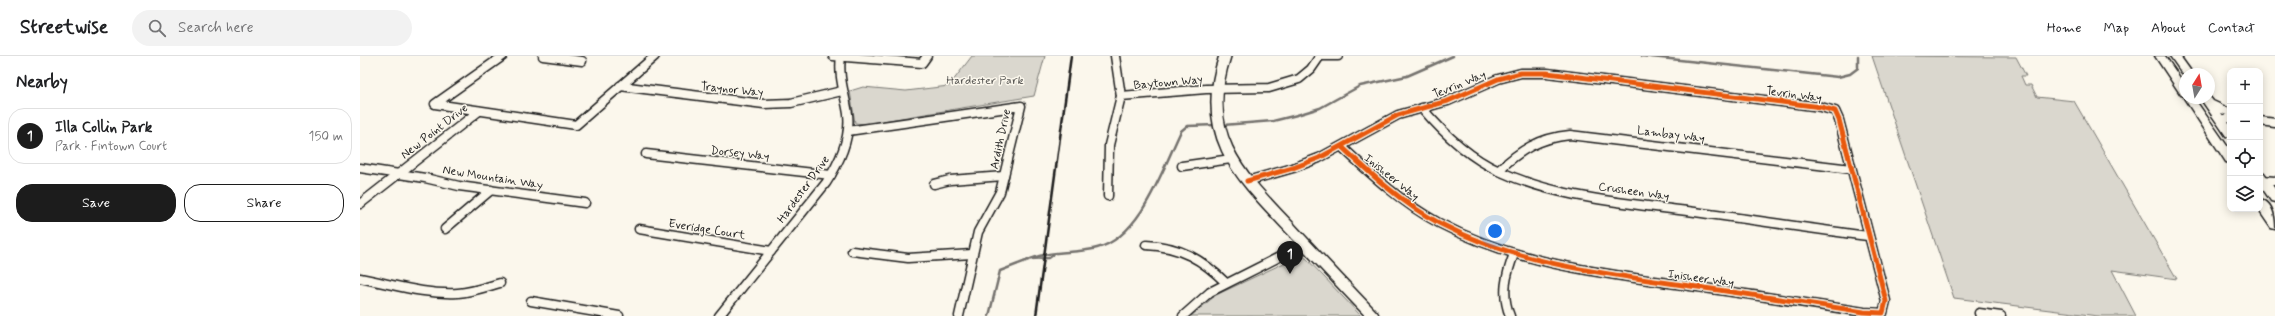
<!DOCTYPE html>
<html lang="en">
<head>
<meta charset="utf-8">
<style>
	:root { --surface:#fff; --page:#f2f2f2; --text:#202124; --muted:#757577; --line:#e0e0e0; --accent:#1c1c1c }
	body { margin:0; font-family:Mynerve,sans-serif; background:var(--page); color:var(--text) }
	.controls { position:absolute; right:12px; top:12px; display:grid; overflow:hidden; border-radius:8px; box-shadow:0 2px 10px #0003 }
	.controls button { width:36px; height:36px; display:grid; place-items:center; padding:0; border:0; border-bottom:1px solid var(--line); background:var(--surface); color:var(--text); font:20px sans-serif }
	.compass { position:absolute; left:1819px; top:12px; width:36px; height:36px; border-radius:50%; background:var(--surface); box-shadow:0 2px 10px #0003; rotate:11deg }
	.you { position:absolute; left:1135px; top:175px; width:14px; height:14px; margin:-10px; border:3px solid #fff; border-radius:50%; background:#1a73e8; box-shadow:0 0 0 6px #1a73e833 }
	.badge { display:grid; place-items:center; width:26px; height:26px; border-radius:50%; background:var(--accent); color:#fff; font-size:13px; font-weight:700 }
	.pin { position:absolute; translate:-50% -33px; filter:drop-shadow(0 1px 2px #0008) }
	.pin::after { content:''; position:absolute; top:21px; width:14px; height:12px; background:inherit; clip-path:polygon(0 0,100% 0,50% 100%) }
	.list { margin:0; padding:0; list-style:none }
	h2 { display:flex; justify-content:space-between; align-items:center; height:52px; margin:0; padding:0 16px; font-size:17px }
	h2 small { font-size:13px; font-weight:400; color:var(--muted) }
	.list li { display:grid; grid-template-columns:26px 1fr auto; gap:12px; align-items:center; box-sizing:border-box; height:56px; margin:0 8px 8px; padding:0 8px; border:1px solid var(--line); border-radius:16px }
	.list b { display:block; font-size:15px; white-space:nowrap }
	.list p { margin:0; font-size:13px; white-space:nowrap; color:var(--muted) }
	.list em { font-size:13px; font-style:normal; color:var(--muted) }
	.actions { display:flex; gap:8px; padding:12px 16px }
	.actions a { flex:1; padding:9px 0; border:1px solid var(--accent); border-radius:16px; text-align:center; font-size:14px; color:var(--accent) }
	.actions .main { background:var(--accent); color:#fff }
	.icon { flex:none; width:22px; height:22px; fill:none; stroke:currentColor; stroke-width:2; stroke-linecap:round; stroke-linejoin:round }
	.map { position:relative; flex:none; width:1915px; height:260px; overflow:hidden }
	header { display:flex; align-items:center; gap:24px; box-sizing:border-box; height:56px; padding:0 20px; background:var(--surface); border-bottom:1px solid var(--line) }
	header strong { font-size:19px }
	nav { display:flex; gap:22px; margin-inline-start:auto; font-size:14px }
	.search { width:280px; height:36px; background:var(--page); display:flex; align-items:center; gap:10px; box-sizing:border-box; padding:0 14px; border-radius:22px; color:var(--muted); font-size:15px }
	main { display:flex }
	aside { flex:1; background:var(--surface) }
	.map>svg:first-child { display:block }
</style>
</head>
<body>
<header>
<strong>Streetwise</strong>
<div class="search"><svg class="icon" aria-label="search" viewBox="0 0 24 24"><circle cx="10" cy="10" r="6"/><path d="M15 15l6 6"/></svg>Search here</div>
<nav><a>Home</a><a>Map</a><a>About</a><a>Contact</a></nav>
</header>
<main>
<aside>
<h2>Nearby<small></small></h2>
<ul class="list">
<li><span class="badge">1</span><div><b>Illa Collin Park</b><p>Park · Fintown Court</p></div><em>150 m</em></li>
</ul>
<div class="actions"><a class="main">Save</a><a>Share</a></div>
</aside>
<div class="map">
<svg width="1915" height="260" viewBox="0 0 1915 260">
	<rect width="100%" height="100%" fill="#fbf7ec"/>
	<filter id="ink" filterUnits="userSpaceOnUse"><feTurbulence type="fractalNoise" baseFrequency=".025" numOctaves="2"/><feDisplacementMap in="SourceGraphic" scale="8" xChannelSelector="R" yChannelSelector="G"/><feConvolveMatrix kernelMatrix="1 2 1 2 8 2 1 2 1" color-interpolation-filters="sRGB"/></filter>
	<g filter="url(#ink)">
		<!-- green -->
		<g fill="#dad7ce" stroke="#7b7a75">
			<polygon points="612,0 685,0 674,40 505,68 495,67 490,35 503,31 546,35 589,30"/>
			<polygon points="1512,0 1656,1 1666,20 1661,20 1665,29 1671,29 1677,41 1714,45 1817,223 1752,214 1776,260 1738,260 1594,242"/>
			<polygon points="939,200 946,202 1001,260 831,260 856,239"/>
		</g>
		<g fill="none" stroke-linecap="round" stroke-linejoin="round">
			<!-- stream -->
			<g stroke="#74726e" stroke-width="2.5">
				<polyline points="1282,0 1478,21 1490,18 1498,12 1498,0"/>
				<polyline points="863,69 913,65 937,59 960,52 1000,30 1047,20 1093,0"/>
				<path d="M671 203C691 194 716 198 737 192 781 181 803 112 821 75L827 70 856 69"/>
				<polyline points="629,260 640,215 671,203 689,202 693,199"/>
			</g>
			<!-- street casing -->
			<g stroke="#1c1c1c" stroke-width="11">
				<g id="street">
					<polyline points="143,0 75,48 216,69 295,0"/>
					<polyline points="183,0 222,5"/>
					<polyline points="473,0 562,7 567,0"/>
					<polyline points="960,0 978,0"/>
					<polyline points="260,30 404,48 431,47 482,35"/>
					<polyline points="761,40 846,33 909,32 939,23 951,13 960,0"/>
					<path d="M1062 52C1084 78 1108 101 1139 115 1195 141 1258 146 1319 154 1382 162 1445 172 1508 180"/>
					<polyline points="1900,65 1915,67"/>
					<polyline points="1863,67 1864,63 1870,62"/>
					<polyline points="488,75 661,50 640,136 618,176 599,260"/>
					<polyline points="286,98 471,119"/>
					<polyline points="822,110 871,103"/>
					<polyline points="0,112 65,122 99,130 225,147"/>
					<path d="M1138 115C1160 94 1179 82 1210 79L1491 113"/>
					<polyline points="1902,124 1915,125"/>
					<path d="M887 125 933 112 959 102 1038 59 1088 45 1138 23 1161 17H1187L1461 51 1475 55 1479 64 1526 245 1523 257 1504 256C1446 247 1388 238 1330 230 1245 218 1157 208 1079 167 1043 148 1012 119 982 91"/>
					<polyline points="574,128 590,124 644,120"/>
					<polyline points="748,140 749,89 761,40 755,0"/>
					<polyline points="0,148 119,55"/>
					<polyline points="85,173 131,134"/>
					<polyline points="279,173 411,195"/>
					<path d="M786 189C820 190 843 204 866 227"/>
					<polyline points="492,195 548,202 612,198"/>
					<path d="M0 222C32 228 65 239 98 237 112 236 126 231 140 227"/>
					<polyline points="171,245 259,260"/>
					<path d="M359 260 466 127C479 107 491 83 488 58 485 38 478 21 481 0"/>
					<polyline points="823,260 850,236 945,188"/>
					<path d="M1150 260C1141 238 1146 219 1154 198"/>
					<polyline points="1620,260 1619,257 1641,260"/>
				</g>
			</g>
			<!-- secondary casing -->
			<g stroke="#1c1c1c" stroke-width="14">
				<path id="secondary" d="M865 0C838 81 881 120 932 174 959 203 986 232 1013 260"/>
			</g>
			<!-- primary casing -->
			<g stroke="#1c1c1c" stroke-width="3">
				<g id="primary">
					<polygon points="1795,0 1805,0 1825,29 1825,42 1834,42 1870,94 1870,107 1866,106 1824,42 1825,40 1821,39"/>
					<polygon points="1810,0 1820,0 1833,18 1825,18 1824,20"/>
					<polygon points="1849,40 1853,45 1870,53 1870,60 1861,57 1870,69 1870,81 1866,80 1840,42 1849,42"/>
					<polygon points="1900,116 1904,117 1915,133 1915,146 1911,145 1900,129"/>
					<path d="M1900 143C1913 146 1915 162 1915 173L1911 172 1898 153H1900Z"/>
				</g>
			</g>
			<!-- street -->
			<use href="#street" stroke="#fbf7ec" stroke-width="8"/>
			<!-- secondary -->
			<use href="#secondary" stroke="#fbf7ec" stroke-width="11"/>
			<!-- primary -->
			<use href="#primary" fill="#fbf7ec" fill-rule="evenodd"/>
			<!-- rail -->
			<polyline stroke="#1c1c1c" stroke-width="2.5" points="676,260 711,0"/>
			<!-- cycleway casing -->
			<g stroke="#fbf7ec" stroke-width="8">
				<path id="cycleway" d="M887 125 933 112 959 102 1038 59 1088 45 1138 23 1161 17H1187L1461 51 1475 55 1479 64 1526 245 1523 257 1504 256C1446 247 1388 238 1330 230 1245 218 1157 208 1079 167 1043 148 1012 119 982 91"/>
			</g>
			<!-- cycleway -->
			<use href="#cycleway" stroke="#e8590c" stroke-width="5"/>
		</g>
	</g>
	<g text-anchor="middle" stroke-width="3" stroke-linejoin="round" paint-order="stroke">
		<!-- park labels -->
		<g font-size="12" fill="#555451" stroke="#fbf7ec">
			<text x="625" y="28">Hardester Park</text>
		</g>
		<!-- street labels -->
		<g font-size="12" fill="#1c1c1c" stroke="#fbf7ec">
			<text transform="translate(808 26) rotate(-5)" y="4">Baytown Way</text>
			<text transform="translate(1099 28) rotate(-22)" y="4">Tevrin Way</text>
			<text transform="translate(372 33) rotate(6)" y="4">Traynor Way</text>
			<text transform="translate(1434 38) rotate(8)" y="4">Tevrin Way</text>
			<text transform="translate(74 75) rotate(-38)" y="4">New Point Drive</text>
			<text transform="translate(1311 78) rotate(7)" y="4">Lambay Way</text>
			<text transform="translate(640 83) rotate(-78)" y="4">Ardith Drive</text>
			<text transform="translate(380 97) rotate(6)" y="4">Dorsey Way</text>
			<text transform="translate(133 121) rotate(9)" y="4">New Mountain Way</text>
			<text transform="translate(1032 121) rotate(39)" y="4">Inisheer Way</text>
			<text transform="translate(443 133) rotate(-54)" y="4">Hardester Drive</text>
			<text transform="translate(1274 135) rotate(8)" y="4">Crusheen Way</text>
			<text transform="translate(347 173) rotate(9)" y="4">Everidge Court</text>
			<text transform="translate(1341 222) rotate(8)" y="4">Inisheer Way</text>
		</g>
	</g>
</svg>
<div class="controls">
<button>+</button>
<button>−</button>
<button><svg class="icon" aria-label="locate" viewBox="0 0 24 24"><circle cx="12" cy="12" r="6"/><path d="M12 2v4M12 18v4M2 12h4M18 12h4"/></svg></button>
<button><svg class="icon" aria-label="layers" viewBox="0 0 24 24"><path d="M12 4l9 5-9 5-9-5zM3 14l9 5 9-5"/></svg></button>
</div>
<svg class="compass" viewBox="-18 -18 36 36"><path d="M0-13l5 13h-10z" fill="#e53935"/><path d="M0 13l5-13h-10z" fill="#757577"/></svg>
<div class="you"></div>
<div class="pin badge" style="left:930px;top:218px">1</div>
</div>
</main>
</body>
</html>
